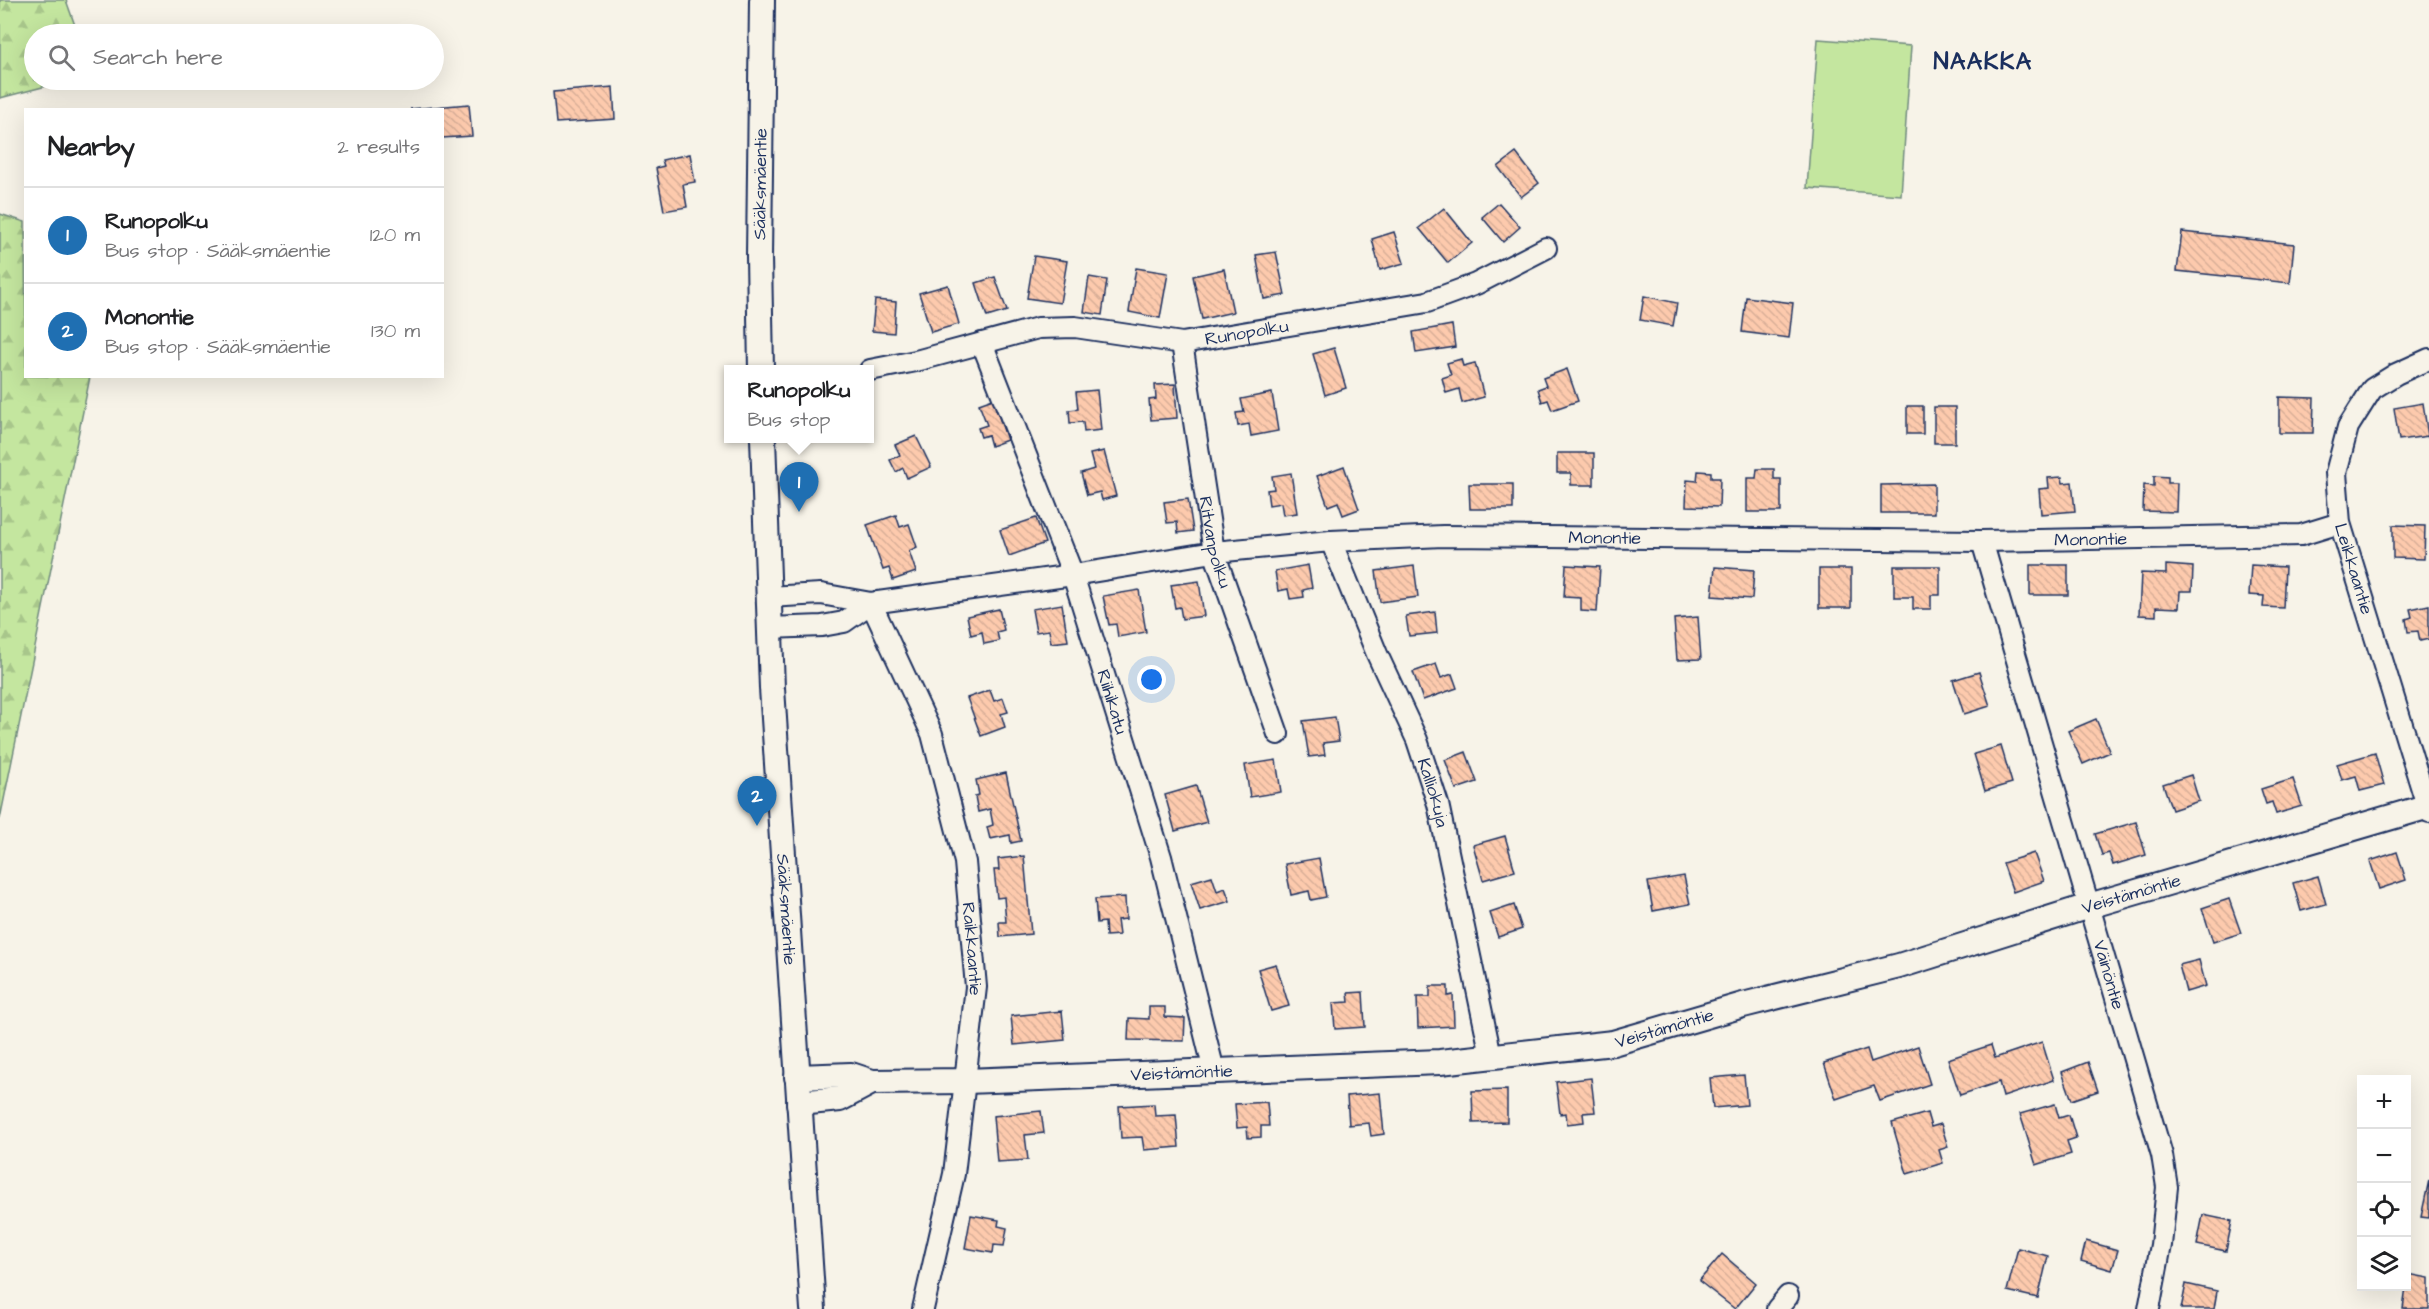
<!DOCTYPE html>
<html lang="en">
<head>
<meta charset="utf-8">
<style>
	:root { --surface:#fff; --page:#f6f6f6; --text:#202124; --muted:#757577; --line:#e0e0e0; --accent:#1f6fb2 }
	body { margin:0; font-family:"Architects Daughter",sans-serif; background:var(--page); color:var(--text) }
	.controls { position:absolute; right:18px; bottom:18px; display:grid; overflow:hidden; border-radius:0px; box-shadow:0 6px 24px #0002 }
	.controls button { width:54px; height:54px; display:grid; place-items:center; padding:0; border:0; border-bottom:2px solid var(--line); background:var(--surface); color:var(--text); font:30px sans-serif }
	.you { position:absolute; left:1152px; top:680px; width:21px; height:21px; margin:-15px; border:4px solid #fff; border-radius:50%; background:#1a73e8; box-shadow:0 0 0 9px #1a73e833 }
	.badge { display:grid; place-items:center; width:39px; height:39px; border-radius:50%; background:var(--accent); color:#fff; font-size:20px; font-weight:700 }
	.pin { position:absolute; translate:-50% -50px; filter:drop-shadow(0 2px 3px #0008) }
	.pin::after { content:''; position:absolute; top:32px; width:21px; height:18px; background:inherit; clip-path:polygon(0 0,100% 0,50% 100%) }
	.popup { position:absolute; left:724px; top:365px; width:150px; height:78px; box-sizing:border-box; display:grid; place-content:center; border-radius:0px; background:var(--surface); filter:drop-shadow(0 2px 4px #0005); font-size:20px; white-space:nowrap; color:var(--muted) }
	.popup b { font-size:22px; color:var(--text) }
	.popup::after { content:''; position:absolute; left:50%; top:100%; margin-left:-12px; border:12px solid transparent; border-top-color:var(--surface) }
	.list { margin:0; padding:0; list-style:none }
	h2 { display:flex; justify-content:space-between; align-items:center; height:78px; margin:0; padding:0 24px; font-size:26px }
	h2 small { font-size:20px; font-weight:400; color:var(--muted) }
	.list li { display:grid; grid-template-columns:39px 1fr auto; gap:18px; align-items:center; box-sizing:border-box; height:96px; padding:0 24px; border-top:2px solid var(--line) }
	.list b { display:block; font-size:22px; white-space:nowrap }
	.list p { margin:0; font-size:20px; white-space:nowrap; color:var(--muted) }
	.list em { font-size:20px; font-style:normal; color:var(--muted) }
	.icon { flex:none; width:33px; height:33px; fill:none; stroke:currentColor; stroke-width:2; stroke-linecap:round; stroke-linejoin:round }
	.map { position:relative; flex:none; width:2429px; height:1309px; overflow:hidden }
	.search { position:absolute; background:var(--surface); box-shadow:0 6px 24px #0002; left:24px; top:24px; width:420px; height:66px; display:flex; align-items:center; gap:15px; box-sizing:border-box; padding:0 21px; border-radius:33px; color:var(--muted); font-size:22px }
	.panel { position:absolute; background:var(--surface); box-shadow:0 6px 24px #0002; left:24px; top:108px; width:420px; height:270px; border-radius:0px }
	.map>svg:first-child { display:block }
</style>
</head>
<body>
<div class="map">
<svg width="2429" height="1309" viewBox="0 0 2429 1309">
	<defs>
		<pattern id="forest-firs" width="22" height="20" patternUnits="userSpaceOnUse" patternTransform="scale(1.5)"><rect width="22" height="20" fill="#c4e69f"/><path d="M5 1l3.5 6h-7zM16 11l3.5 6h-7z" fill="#a8c68b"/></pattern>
		<pattern id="building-back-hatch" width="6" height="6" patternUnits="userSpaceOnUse" patternTransform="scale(1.5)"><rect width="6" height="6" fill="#fdcaad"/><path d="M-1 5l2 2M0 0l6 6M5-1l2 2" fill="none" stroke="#d8ae97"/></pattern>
	</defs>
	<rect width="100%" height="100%" fill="#f7f3e8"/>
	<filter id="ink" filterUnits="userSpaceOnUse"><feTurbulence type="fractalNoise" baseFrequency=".0167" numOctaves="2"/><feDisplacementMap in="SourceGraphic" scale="12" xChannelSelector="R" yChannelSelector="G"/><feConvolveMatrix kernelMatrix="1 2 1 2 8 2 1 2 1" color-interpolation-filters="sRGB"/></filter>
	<g filter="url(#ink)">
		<!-- forest -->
		<g fill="url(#forest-firs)" stroke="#708a7e" stroke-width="1.5">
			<polygon points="0,0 66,0 78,34 34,34 34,80 70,80 0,98"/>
			<polygon points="0,214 25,222 26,376 90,377 0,819"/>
		</g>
		<!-- garden -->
		<polygon fill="#c4e69f" stroke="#708a7e" stroke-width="1.5" points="1818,39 1911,46 1901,195 1807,188"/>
		<!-- building -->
		<g fill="url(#building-back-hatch)" stroke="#1b2f5e" stroke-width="1.5">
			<polygon points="613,87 615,119 556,123 553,92"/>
			<polygon points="469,104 472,136 442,138 442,110 410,109"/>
			<polygon points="1516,153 1539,183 1521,197 1498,167"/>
			<polygon points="690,154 695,182 683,184 687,207 664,211 656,168 664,166 662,160"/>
			<polygon points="1499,203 1520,227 1503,242 1482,217"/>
			<polygon points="1444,208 1472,243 1448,263 1419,228"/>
			<polygon points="1394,232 1404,263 1380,270 1372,239"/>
			<polygon points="2182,232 2294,244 2290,283 2177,271"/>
			<polygon points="1276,252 1285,295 1264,299 1256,255"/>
			<polygon points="1034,256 1067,261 1060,303 1027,298"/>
			<polygon points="1136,268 1168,273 1160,318 1129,312"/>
			<polygon points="1224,269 1233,312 1202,319 1193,276"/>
			<polygon points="995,277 1007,311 987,317 976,283"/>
			<polygon points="1089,277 1107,280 1102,315 1084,312"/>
			<polygon points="948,285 959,324 931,332 919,293"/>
			<polygon points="1644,296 1677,303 1673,326 1640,320"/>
			<polygon points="1746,297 1793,303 1789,338 1742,332"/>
			<polygon points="875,300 896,302 894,333 872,331"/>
			<polygon points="1452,325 1455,347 1416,353 1413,332"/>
			<polygon points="1334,348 1346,388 1325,395 1313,354"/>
			<polygon points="1461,359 1463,366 1475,363 1484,397 1462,403 1459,389 1446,393 1442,378 1451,375 1447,363"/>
			<polygon points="1567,369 1578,401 1552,410 1548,400 1542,402 1538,389 1546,386 1543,378"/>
			<polygon points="1175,384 1177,418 1151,420 1149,400 1156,399 1155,385"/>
			<polygon points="1097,390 1101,430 1084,432 1083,422 1070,423 1069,410 1078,409 1076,392"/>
			<polygon points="1272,393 1278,431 1251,436 1249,424 1238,426 1236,413 1244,412 1241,399"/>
			<polygon points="2279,397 2314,398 2313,433 2279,433"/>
			<polygon points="993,399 1007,440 991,446 988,435 981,437 978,428 987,425 979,404"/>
			<polygon points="2423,403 2428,436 2399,440 2394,408"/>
			<rect x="1907" y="406" width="16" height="28"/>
			<rect x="1934" y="407" width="21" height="36"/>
			<polygon points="916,436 931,467 907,478 903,468 896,472 890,460 900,455 895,445"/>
			<polygon points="1104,451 1116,496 1102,500 1100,492 1087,495 1081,473 1094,469 1090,454"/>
			<polygon points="1557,453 1594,453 1594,485 1571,485 1571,473 1557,473"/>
			<polygon points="1344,466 1359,509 1343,515 1338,502 1328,506 1317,476"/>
			<polygon points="1757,469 1774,469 1774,479 1781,479 1781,512 1747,512 1747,478 1756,478"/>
			<polygon points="1698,471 1711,472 1711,478 1720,478 1719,507 1686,506 1687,480 1697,481"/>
			<polygon points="1291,473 1297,513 1283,515 1281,503 1269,505 1267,490 1274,489 1272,476"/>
			<polygon points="2154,476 2168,477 2168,483 2177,483 2176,512 2143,511 2144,485 2154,486"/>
			<polygon points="2062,477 2063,483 2072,482 2075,511 2041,514 2039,489 2049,488 2048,478"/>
			<polygon points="1469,484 1513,484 1513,509 1470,509"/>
			<polygon points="1934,484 1934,513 1881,513 1881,485"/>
			<polygon points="1188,499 1193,531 1178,533 1177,522 1167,523 1164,502"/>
			<polygon points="896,515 900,527 909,524 917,547 909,551 916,572 893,580 889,568 883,570 867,525"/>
			<polygon points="1036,518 1045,543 1009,556 1000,530"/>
			<polygon points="2393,525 2425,526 2424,559 2393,558"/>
			<polygon points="1308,565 1312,588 1303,590 1304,597 1290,599 1288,589 1278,591 1275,571"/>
			<polygon points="1566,565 1600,567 1597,612 1581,611 1581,598 1564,597"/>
			<rect x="2030" y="565" width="38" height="30"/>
			<polygon points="2166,565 2193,567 2192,591 2180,591 2179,608 2156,607 2156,616 2139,615 2141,573 2166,574"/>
			<polygon points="2251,565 2285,567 2283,608 2263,607 2264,596 2249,595"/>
			<polygon points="1414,566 1418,597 1380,602 1376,571"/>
			<polygon points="1894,566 1940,566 1940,595 1931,595 1931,609 1913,609 1913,597 1894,597"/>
			<polygon points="1715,567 1754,570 1752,599 1712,596"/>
			<rect x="1819" y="569" width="32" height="39"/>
			<polygon points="1199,581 1204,616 1182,619 1180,607 1175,608 1171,585"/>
			<polygon points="1139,590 1146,632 1118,637 1116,624 1109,625 1103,596"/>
			<polygon points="1062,604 1068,641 1051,643 1049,630 1036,632 1032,609"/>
			<polygon points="2429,605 2429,639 2420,641 2418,631 2408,632 2406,619 2412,617 2410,609"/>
			<polygon points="999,609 1004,630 997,632 999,641 984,644 982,632 971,635 967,616"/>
			<polygon points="1435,612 1437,633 1409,636 1406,616"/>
			<polygon points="1698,617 1701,659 1677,660 1674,619"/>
			<polygon points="1436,664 1441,678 1452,674 1457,688 1423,700 1413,672"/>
			<polygon points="1979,672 1990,706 1964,714 1953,680"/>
			<polygon points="990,690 994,701 1003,698 1008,712 1001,714 1005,727 981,736 967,698"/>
			<polygon points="1335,717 1339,741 1323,743 1325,755 1309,757 1303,721"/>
			<polygon points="2096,719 2110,752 2083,764 2068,731"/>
			<polygon points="2001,746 2012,783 1985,791 1974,754"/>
			<polygon points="1466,752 1477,782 1456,789 1445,760"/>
			<polygon points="2375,753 2384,785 2360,791 2356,776 2342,780 2337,764"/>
			<polygon points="1276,760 1281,792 1250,797 1245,765"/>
			<polygon points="1006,773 1021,841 1011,843 1010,835 990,839 987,827 993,825 990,809 978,812 975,796 979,795 976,780"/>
			<polygon points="2191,775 2199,801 2172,810 2163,784"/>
			<polygon points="2293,779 2302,806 2276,814 2272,802 2266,804 2261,789"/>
			<polygon points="1196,786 1207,822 1175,831 1165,795"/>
			<polygon points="2136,822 2146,855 2113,865 2109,853 2102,855 2095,834"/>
			<polygon points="1505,836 1515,871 1483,880 1473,845"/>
			<polygon points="2397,852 2406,880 2379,889 2370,861"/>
			<polygon points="2034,853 2044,881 2013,892 2003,863"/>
			<polygon points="1024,856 1031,934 1000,937 999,922 1006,922 1004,897 997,898 994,870 999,870 998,859"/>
			<polygon points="1319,858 1326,897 1311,900 1309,891 1291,895 1285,864"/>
			<polygon points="1212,876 1217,891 1225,888 1230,901 1200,910 1191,882"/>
			<polygon points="1684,876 1690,904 1653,911 1648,882"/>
			<polygon points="2318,876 2326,904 2301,911 2293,883"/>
			<polygon points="1125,897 1126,919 1117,920 1119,935 1106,936 1105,922 1097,923 1095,899"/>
			<polygon points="2229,899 2241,933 2213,942 2202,908"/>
			<polygon points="1514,905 1522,929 1498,937 1490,913"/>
			<polygon points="2199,960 2206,986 2186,992 2179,965"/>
			<polygon points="1276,964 1289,1006 1271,1011 1258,969"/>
			<polygon points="1430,986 1448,986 1448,996 1453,995 1454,1026 1418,1028 1417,997 1430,997"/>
			<polygon points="1363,992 1365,1027 1335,1029 1333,1003 1349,1002 1348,993"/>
			<polygon points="1149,1007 1165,1007 1165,1017 1185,1018 1184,1041 1128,1040 1129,1018 1149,1019"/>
			<polygon points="1062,1011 1065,1040 1014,1045 1011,1016"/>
			<polygon points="2042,1042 2054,1080 2003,1097 1999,1082 1960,1095 1948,1059 1991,1045 1995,1058"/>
			<polygon points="1918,1046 1930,1084 1880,1101 1874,1086 1836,1099 1824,1063 1867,1049 1871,1062"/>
			<polygon points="2088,1062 2098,1091 2072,1100 2062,1072"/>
			<polygon points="1744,1075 1747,1105 1713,1108 1710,1078"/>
			<polygon points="1591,1078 1595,1112 1583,1113 1584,1122 1567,1124 1566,1113 1560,1114 1556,1082"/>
			<polygon points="1507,1090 1507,1122 1473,1123 1472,1091"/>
			<polygon points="1380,1093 1384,1134 1371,1136 1369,1123 1349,1125 1347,1096"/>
			<polygon points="1267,1102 1269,1126 1261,1126 1261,1137 1248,1138 1247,1127 1237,1128 1235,1104"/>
			<polygon points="1154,1104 1155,1116 1176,1115 1179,1147 1144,1150 1142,1137 1121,1138 1119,1106"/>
			<polygon points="2055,1104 2059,1118 2069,1115 2076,1138 2067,1141 2071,1154 2036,1165 2020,1114"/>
			<polygon points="1041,1111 1044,1133 1025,1135 1028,1160 997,1162 993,1116"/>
			<polygon points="1927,1113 1931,1127 1941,1124 1948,1147 1939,1150 1943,1163 1907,1174 1892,1123"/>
			<polygon points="2429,1180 2429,1218 2421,1217"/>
			<polygon points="971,1215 999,1220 998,1226 1007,1228 1004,1246 994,1245 993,1253 965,1248"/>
			<polygon points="2203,1215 2232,1221 2226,1251 2197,1245"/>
			<polygon points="2086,1241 2118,1250 2112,1270 2081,1261"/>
			<polygon points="2018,1248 2048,1256 2038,1298 2007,1291"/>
			<polygon points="1722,1254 1756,1283 1735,1309 1699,1281"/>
			<polygon points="2408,1274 2429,1278 2429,1309 2403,1309"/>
			<polygon points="2186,1284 2217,1291 2214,1309 2181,1309"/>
		</g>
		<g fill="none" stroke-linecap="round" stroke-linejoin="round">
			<!-- minor casing -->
			<g stroke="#1b2f5e" stroke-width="24">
				<g id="minor">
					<path id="s1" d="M982 343 1073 575 1161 857 1214 1071"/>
					<path id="s2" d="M1182 343 1214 552 1278 734"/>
					<path id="s3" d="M2429 359 2396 374 2372 389 2348 427 2336 473 2340 523 2429 812"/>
					<path id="s4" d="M870 370 916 361 1038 328 1075 327 1182 343 1427 302 1476 284 1546 248"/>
					<path id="s5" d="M1331 541 1377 654 1417 740 1438 804 1491 1056"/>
					<path id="s6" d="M1982 541 2162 1155 2167 1187 2161 1245 2149 1309"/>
					<path id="s7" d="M768 597 821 594 871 603 1073 575 1214 552 1331 541 1443 536 1982 541 2301 535 2340 523"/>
					<path id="s8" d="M871 603 932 734 965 862 976 987 954 1174 923 1309"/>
					<polyline points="769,628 822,626 844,622 871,603"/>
					<polyline points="1777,1309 1788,1296"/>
				</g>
			</g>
			<!-- tertiary casing -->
			<g stroke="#1b2f5e" stroke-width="28">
				<g id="tertiary">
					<path id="s9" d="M761 370 759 257 762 0"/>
					<path id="s10" d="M763 438 772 688 813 1309"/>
					<path id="s11" d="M797 1077 851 1075 872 1082 966 1081 1440 1062 1613 1043 1743 1005 1899 966 2089 906 2429 806"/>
					<polyline points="799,1103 840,1099 872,1082"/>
				</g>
			</g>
			<!-- minor -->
			<use href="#minor" stroke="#f7f3e8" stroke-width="20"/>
			<!-- tertiary -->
			<use href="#tertiary" stroke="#f7f3e8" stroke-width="24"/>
		</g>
	</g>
	<g text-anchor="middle" stroke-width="4.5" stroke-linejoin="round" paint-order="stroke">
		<!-- street labels -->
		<g font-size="18" fill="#1b2f5e" stroke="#f7f3e8">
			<text dy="6" stroke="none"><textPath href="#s9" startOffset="186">Sääksmäentie</textPath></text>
			<text dy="6" stroke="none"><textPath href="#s4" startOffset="384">Runopolku</textPath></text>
			<text dy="6" stroke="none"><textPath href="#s7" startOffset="842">Monontie</textPath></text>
			<text dy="6" stroke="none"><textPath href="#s7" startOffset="1328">Monontie</textPath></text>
			<text dy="6" stroke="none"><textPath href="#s2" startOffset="202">Ritvanpolku</textPath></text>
			<text dy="6" stroke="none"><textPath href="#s3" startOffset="255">Leikkaantie</textPath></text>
			<text dy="6" stroke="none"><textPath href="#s1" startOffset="382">Riihikatu</textPath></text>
			<text dy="6" stroke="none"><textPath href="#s5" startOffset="272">Kalliokuja</textPath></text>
			<text dy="6" stroke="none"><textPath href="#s11" startOffset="1358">Veistämöntie</textPath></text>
			<text dy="6" stroke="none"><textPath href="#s10" startOffset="472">Sääksmäentie</textPath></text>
			<text dy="6" stroke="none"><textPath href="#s8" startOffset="364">Raikkaantie</textPath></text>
			<text dy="6" stroke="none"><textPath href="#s6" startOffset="452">Väinöntie</textPath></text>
			<text dy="6" stroke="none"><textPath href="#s11" startOffset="872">Veistämöntie</textPath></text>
			<text dy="6" stroke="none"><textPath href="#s11" startOffset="386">Veistämöntie</textPath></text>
		</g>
		<!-- district labels -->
		<g font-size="24" font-weight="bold" letter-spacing="1.5" fill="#1b2f5e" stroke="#f7f3e8">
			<text x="1983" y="69">NAAKKA</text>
		</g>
	</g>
</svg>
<div class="controls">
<button>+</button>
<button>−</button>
<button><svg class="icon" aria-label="locate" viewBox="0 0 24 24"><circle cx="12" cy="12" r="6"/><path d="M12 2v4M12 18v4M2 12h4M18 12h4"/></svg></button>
<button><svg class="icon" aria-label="layers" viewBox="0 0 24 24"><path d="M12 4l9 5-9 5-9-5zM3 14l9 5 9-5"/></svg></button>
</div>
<div class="you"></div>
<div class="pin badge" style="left:799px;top:512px">1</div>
<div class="popup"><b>Runopolku</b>Bus stop</div>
<div class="pin badge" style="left:757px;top:826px">2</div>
<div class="search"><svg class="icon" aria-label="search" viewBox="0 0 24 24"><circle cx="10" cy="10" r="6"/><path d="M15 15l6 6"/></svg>Search here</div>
<section class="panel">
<h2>Nearby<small>2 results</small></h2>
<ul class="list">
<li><span class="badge">1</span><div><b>Runopolku</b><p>Bus stop · Sääksmäentie</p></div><em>120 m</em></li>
<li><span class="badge">2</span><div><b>Monontie</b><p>Bus stop · Sääksmäentie</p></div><em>130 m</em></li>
</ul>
</section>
</div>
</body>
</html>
